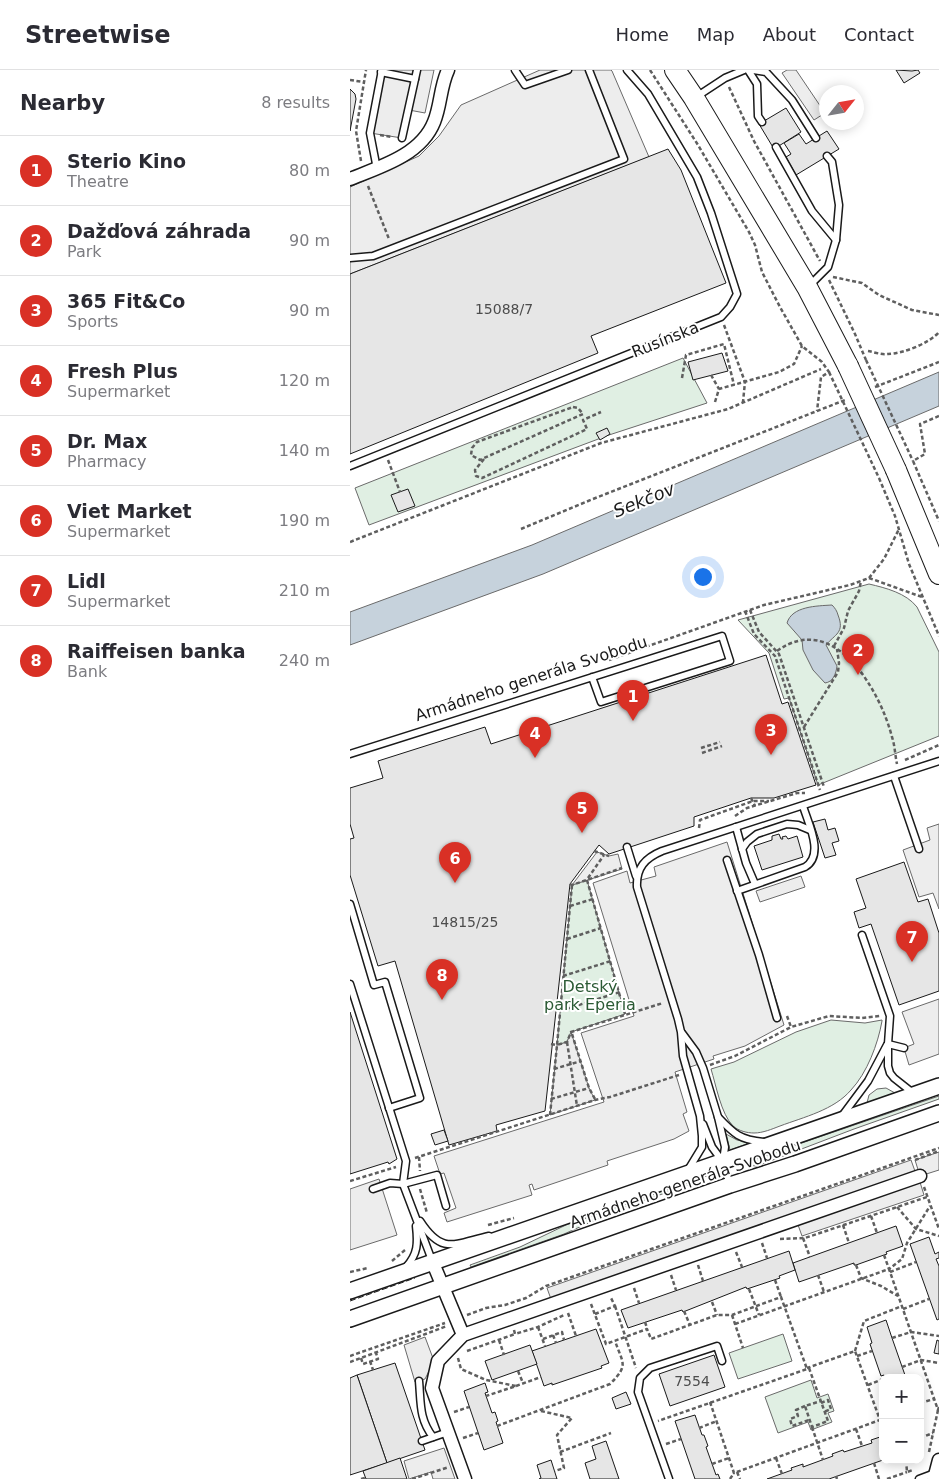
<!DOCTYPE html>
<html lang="en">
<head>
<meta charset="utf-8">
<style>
	:root { --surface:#fff; --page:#f2f2f3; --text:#2b2b33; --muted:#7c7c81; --line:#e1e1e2; --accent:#d93025 }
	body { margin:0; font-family:"DejaVu Sans",sans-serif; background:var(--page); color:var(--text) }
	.controls { position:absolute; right:15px; bottom:15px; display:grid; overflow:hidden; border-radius:10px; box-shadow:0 2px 12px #0003 }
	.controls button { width:45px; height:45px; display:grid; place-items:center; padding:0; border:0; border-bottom:1px solid var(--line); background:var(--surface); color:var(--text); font:25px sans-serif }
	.compass { position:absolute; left:469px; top:15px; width:45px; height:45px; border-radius:50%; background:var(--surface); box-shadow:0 2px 12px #0003; rotate:59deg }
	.you { position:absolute; left:352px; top:506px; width:18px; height:18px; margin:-12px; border:4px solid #fff; border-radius:50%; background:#1a73e8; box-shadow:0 0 0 8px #1a73e833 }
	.badge { display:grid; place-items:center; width:32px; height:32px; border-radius:50%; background:var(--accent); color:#fff; font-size:16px; font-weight:700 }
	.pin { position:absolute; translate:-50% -41px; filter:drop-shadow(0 1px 2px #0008) }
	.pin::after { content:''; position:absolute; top:26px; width:18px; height:15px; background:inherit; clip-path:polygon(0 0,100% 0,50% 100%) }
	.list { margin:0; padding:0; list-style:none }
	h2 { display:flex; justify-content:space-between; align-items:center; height:65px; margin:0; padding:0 20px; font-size:21px }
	h2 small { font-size:16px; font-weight:400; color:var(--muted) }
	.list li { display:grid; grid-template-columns:32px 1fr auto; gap:15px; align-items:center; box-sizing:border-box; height:70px; padding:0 20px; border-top:1px solid var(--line) }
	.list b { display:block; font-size:19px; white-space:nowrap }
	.list p { margin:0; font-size:16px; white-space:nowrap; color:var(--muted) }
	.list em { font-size:16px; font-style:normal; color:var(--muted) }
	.map { position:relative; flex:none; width:589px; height:1409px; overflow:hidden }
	header { display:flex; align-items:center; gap:30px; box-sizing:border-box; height:70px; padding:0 25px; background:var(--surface); border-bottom:1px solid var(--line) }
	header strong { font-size:24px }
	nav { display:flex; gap:28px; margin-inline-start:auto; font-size:18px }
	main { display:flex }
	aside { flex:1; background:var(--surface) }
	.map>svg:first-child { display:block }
</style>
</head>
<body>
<header>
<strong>Streetwise</strong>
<nav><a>Home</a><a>Map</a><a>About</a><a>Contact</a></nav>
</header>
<main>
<aside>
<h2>Nearby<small>8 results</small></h2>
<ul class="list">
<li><span class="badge">1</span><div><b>Sterio Kino</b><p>Theatre</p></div><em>80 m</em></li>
<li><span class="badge">2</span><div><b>Dažďová záhrada</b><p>Park</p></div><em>90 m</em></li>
<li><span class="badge">3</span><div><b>365 Fit&amp;Co</b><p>Sports</p></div><em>90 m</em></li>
<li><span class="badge">4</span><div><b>Fresh Plus</b><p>Supermarket</p></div><em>120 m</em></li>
<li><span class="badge">5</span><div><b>Dr. Max</b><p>Pharmacy</p></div><em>140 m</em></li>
<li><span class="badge">6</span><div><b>Viet Market</b><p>Supermarket</p></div><em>190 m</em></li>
<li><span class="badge">7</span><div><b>Lidl</b><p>Supermarket</p></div><em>210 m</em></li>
<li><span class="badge">8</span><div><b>Raiffeisen banka</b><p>Bank</p></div><em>240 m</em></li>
</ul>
</aside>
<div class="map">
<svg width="589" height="1409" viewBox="0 0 589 1409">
	<rect width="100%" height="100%" fill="#fff"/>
	<!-- green -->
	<g fill="#e0efe3" stroke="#6a6a6a">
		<polygon points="333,288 357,333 259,365 19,455 5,418"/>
		<path d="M519 514C536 518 556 523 567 537L589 582V666L468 715 439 628 434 629 419 583 388 550Z"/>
		<polygon points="237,810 275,944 221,962 217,972 207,975 222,815"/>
		<path d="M481 950 515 953 532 950V951C528 974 517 1003 501 1020 484 1040 454 1047 430 1056 422 1059 413 1063 404 1063 397 1063 389 1061 383 1056 371 1044 366 1015 361 999L384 992 446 962Z"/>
		<polygon points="536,1018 545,1023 517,1033 519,1025 527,1019"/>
		<polygon points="589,1026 589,1029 504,1059 407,1096 395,1095 396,1092"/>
		<polygon points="376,1064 387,1070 396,1072 397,1074 380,1080"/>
		<polygon points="347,1108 349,1110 346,1112 270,1139 214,1164 121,1197 120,1195 170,1177 216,1155"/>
		<polygon points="433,1264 442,1291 388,1309 379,1283"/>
		<polygon points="461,1310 467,1328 478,1324 484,1341 478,1343 482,1352 461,1360 458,1352 428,1363 415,1327"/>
	</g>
	<!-- parking -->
	<g fill="#ededed" stroke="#6a6a6a">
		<polygon points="32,0 84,0 75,43 59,40 52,68 20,63"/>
		<polygon points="190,0 261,0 262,1 299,87 0,204 0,117 69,86 89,66 111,35"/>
		<polygon points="437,0 446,0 475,43 464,50 432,3"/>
		<polygon points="589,754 589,839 583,823 569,827 553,780 580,770 577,758"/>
		<polygon points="377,772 434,955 395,976 363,986 364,989 325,1002 337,1042 333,1044 339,1061 324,1069 257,1091 258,1095 184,1120 182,1114 179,1115 182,1125 97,1152 94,1143 106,1138 94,1103 90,1104 84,1086 254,1032 231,963 284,946 243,813 277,801 280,813 306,806 304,797"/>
		<polygon points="247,782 259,786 268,784 272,799 222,815"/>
		<polygon points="451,806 455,817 410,832 406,821"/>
		<polygon points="589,929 589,984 559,995 554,978 564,974 552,942"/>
		<polygon points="221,962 239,1018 245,1030 200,1045 207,975 217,972"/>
		<polygon points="589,1082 589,1100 570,1106 565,1090"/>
		<polygon points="561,1090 566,1104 202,1232 197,1218"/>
		<polygon points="29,1109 47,1165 0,1180 0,1119"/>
		<polygon points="569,1109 574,1125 452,1166 447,1152"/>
		<polygon points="75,1267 84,1291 75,1309 65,1312 54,1275"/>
		<polygon points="94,1378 105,1409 83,1409 81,1402 59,1409 54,1391"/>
	</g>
	<!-- water -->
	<g fill="#c6d2dc" stroke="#6a6a6a">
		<polygon points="589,302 589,336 193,504 0,575 0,542 182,475"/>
		<path d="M482 535C485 538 487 541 488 545 495 563 485 564 476 575L487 596C486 604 483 612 475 613L463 600 453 580 452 570 437 553C442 536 467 536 482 535Z"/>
	</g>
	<!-- building -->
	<g fill="#e6e6e6" stroke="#1a1a1a">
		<polygon points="546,0 562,1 568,0 570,3 554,13"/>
		<polygon points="0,19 5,24 6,29 0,61"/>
		<polygon points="436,38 451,62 424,79 409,54"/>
		<polygon points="477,61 489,79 446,105 436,87 441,84 434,73 449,64 456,74"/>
		<polygon points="318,79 331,100 376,213 241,266 248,283 0,384 0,204"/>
		<polygon points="372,283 378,301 343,310 338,292"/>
		<polygon points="257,358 260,364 250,370 246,363"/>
		<polygon points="58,419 65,436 48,442 41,425"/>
		<polygon points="416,585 432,634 438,632 466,715 424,728 401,728 344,747 344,756 259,784 249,775 220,814 195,1041 146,1055 147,1061 99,1075 45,891 28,896 0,805 0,769 4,768 0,754 0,718 33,708 28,691 135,657 141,674"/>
		<polygon points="475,749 478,760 485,758 489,771 482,773 486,785 475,788 463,752"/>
		<polygon points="429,764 431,769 433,769 432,767 436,766 438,769 447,766 453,787 412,800 404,776 422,770 422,766"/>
		<polygon points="554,792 568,832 578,829 589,863 589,921 549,935 521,854 509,858 504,842 516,838 506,809"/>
		<polygon points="0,942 47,1089 39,1094 38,1092 0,1104"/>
		<polygon points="94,1060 98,1071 85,1075 81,1064"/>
		<polygon points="546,1156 553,1176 536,1182 537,1184 534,1185 506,1195 504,1195 504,1193 449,1212 443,1193"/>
		<polygon points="579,1167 585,1184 589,1182 589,1188 586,1189 589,1196 589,1249 587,1250 560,1174"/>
		<polygon points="439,1181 445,1200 429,1206 430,1208 397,1219 396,1217 333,1242 332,1240 278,1258 271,1240"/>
		<polygon points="536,1250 542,1268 556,1308 534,1308 534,1305 531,1306 520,1274 522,1273 517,1257"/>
		<polygon points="246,1259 259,1293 251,1296 252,1298 202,1315 202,1313 194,1316 182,1281"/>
		<polygon points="587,1270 589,1271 589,1284 584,1283"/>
		<polygon points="180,1275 187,1294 142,1310 135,1291"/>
		<polygon points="364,1285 375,1317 320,1336 309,1304"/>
		<polygon points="45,1293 75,1380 37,1393 7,1305"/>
		<polygon points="7,1305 37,1393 0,1405 0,1308"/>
		<polygon points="135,1313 138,1322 135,1323 142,1343 145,1342 148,1351 146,1352 153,1373 134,1380 114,1321"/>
		<polygon points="276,1322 281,1334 266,1339 262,1328"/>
		<polygon points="345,1345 352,1365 354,1365 358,1376 356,1377 366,1405 368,1404 370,1409 345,1409 325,1351"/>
		<polygon points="533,1366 533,1390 479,1409 417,1409 442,1400 441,1398 453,1394 453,1397 483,1386 482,1384 493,1380 494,1382 522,1373 521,1370"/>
		<polygon points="256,1371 269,1409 240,1409 235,1393 246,1389 242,1376"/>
		<polygon points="50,1388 57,1409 16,1409 13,1401"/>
		<polygon points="201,1390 207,1409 189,1409 191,1408 187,1395"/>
	</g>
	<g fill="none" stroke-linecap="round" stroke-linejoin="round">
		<!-- service casing -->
		<g stroke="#1a1a1a" stroke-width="9">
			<g id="service">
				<polyline points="165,0 175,15 218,0"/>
				<polyline points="398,0 407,14 408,46 412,52"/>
				<polyline points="403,0 416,2 442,30 466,68"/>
				<polyline points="31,2 65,9"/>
				<polyline points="346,27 375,8 394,0"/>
				<polyline points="52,68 67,0"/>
				<polyline points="426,77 462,141 486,170"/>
				<polyline points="27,99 20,63 32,0"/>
				<polyline points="0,188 23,186 274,89 239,0"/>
				<polyline points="460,215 478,197 486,170 489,135 482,92 477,86"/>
				<polyline points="0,396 371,247 380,237 387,224 361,143 347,107 298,24 277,0"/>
				<polyline points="0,684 372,566 380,591 251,632 242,607"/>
				<polyline points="544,706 569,779"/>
				<polyline points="386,757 396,793 405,814"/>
				<polyline points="277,777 286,806"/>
				<polyline points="392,779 397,772 407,764 437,754 448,755 460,760"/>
				<polyline points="377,790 409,885 427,948"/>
				<path d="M387 821 455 797C475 785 458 753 453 736"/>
				<polyline points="0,834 24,915 35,912 70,1028 39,1038"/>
				<polyline points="512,865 540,946 538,974 538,996 540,1003 544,1008 563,1023"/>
				<polyline points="0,914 56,1091 53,1114 83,1193"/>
				<polyline points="332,963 346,982 353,998 368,1047 375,1077 373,1091"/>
				<polyline points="538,974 554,978"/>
				<polyline points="492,1046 518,1011 537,975"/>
				<path d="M368 1047C384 1064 390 1070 414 1072"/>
				<polyline points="353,1054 362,1077 373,1092 380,1115"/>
				<path d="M338 1100 352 1077V1066L350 1046 333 986 331 962 328 949 287 817C286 798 295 788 312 781L589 691"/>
				<polyline points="23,1119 40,1113 53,1114 87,1105 96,1136"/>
				<path d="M70 1151C92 1185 104 1174 139 1166"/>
				<path d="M56 1197C68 1184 68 1173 66 1156"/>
				<path d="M69 1311C71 1333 69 1349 83 1367"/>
				<polyline points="72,1371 98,1362"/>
				<polyline points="319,1409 288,1322 290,1308 300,1298 367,1276 372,1291"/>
				<polyline points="569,1409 585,1403"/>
			</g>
		</g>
		<!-- minor casing -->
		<g stroke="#1a1a1a" stroke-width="15">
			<g id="minor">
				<path d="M0 109C30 97 71 85 84 52 91 35 90 17 98 0"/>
				<polyline points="83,1193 113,1265"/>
				<polyline points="115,1409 82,1318 88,1291 113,1265 570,1106"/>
				<polyline points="584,1409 589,1390"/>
			</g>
		</g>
		<!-- tertiary casing -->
		<g stroke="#1a1a1a" stroke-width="18">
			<g id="tertiary">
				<polyline points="0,1221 589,1016"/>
				<polyline points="0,1249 380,1115 445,1094 589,1043"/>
			</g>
		</g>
		<!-- primary casing -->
		<g stroke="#1a1a1a" stroke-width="22">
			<g id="primary">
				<polyline points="325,0 344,28 457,217 498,296"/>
				<polyline points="546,400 589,504"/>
			</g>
		</g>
		<!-- path -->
		<g stroke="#5f5f5f" stroke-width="2.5" stroke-dasharray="4 2.5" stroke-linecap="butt">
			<polyline points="300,0 348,75 399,162 405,175 412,202 430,237 452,276 472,292 479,302 471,307 467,341"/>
			<polyline points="0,10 13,12"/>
			<polyline points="379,17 404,71 470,191"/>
			<polyline points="30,65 42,67"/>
			<polyline points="11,91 6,61 16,0"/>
			<polyline points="18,116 39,169"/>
			<polyline points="483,207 512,213 529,225 562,240 589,245"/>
			<polyline points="479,210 505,264 516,290"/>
			<polyline points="374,255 395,312 393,332"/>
			<path d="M518 281C524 282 531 285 538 284 552 284 580 273 589 262"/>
			<polyline points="361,305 369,319"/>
			<polyline points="332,308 336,285 374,274 384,315"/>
			<polyline points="525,317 589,292"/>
			<polyline points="365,332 369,319 429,302 444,294 452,276"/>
			<polygon points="223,337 228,338 233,344 134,388 130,390 121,385 122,378 127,372"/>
			<polyline points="589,346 570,354 575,384 563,391 589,451"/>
			<polyline points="134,389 125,400 126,406 132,408 237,359 233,350 251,342"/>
			<polyline points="38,390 50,422"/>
			<polyline points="529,408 545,446 559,494 589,566"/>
			<polyline points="171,459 243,429 495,330"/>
			<polyline points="0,472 251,373 378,339 471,299"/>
			<polyline points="519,508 572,527"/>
			<polyline points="400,540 409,562 429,584 474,717"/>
			<polyline points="395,541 404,564 425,586 470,720"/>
			<polyline points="484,576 494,558 498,541 509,521 511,511"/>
			<path d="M427 581C484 540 530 620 542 667 545 676 545 685 547 694"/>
			<polyline points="259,590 414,535 500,515 519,508 534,489 549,459"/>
			<polyline points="454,657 488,602 489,593 487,579"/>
			<polyline points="351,678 370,672"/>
			<polyline points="352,683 372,676"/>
			<polyline points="555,690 589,675"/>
			<polyline points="401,728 405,736"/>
			<polyline points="385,746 397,738 447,723 455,723"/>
			<polyline points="349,758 350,750 403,731 419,731"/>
			<polyline points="244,781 259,786"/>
			<polyline points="238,808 254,785"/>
			<polyline points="237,810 275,944"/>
			<polyline points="220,814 222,815 272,798"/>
			<polyline points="220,836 243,829"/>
			<polyline points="217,869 251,858"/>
			<polyline points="213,906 261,891"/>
			<polyline points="210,941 270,922"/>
			<polyline points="437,946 441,957"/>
			<polyline points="222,964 239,1018 245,1029"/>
			<polyline points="217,972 227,1036"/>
			<polyline points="201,974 207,975 222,815"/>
			<polyline points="360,995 385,986 441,957 479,946 512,948 530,946"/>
			<polyline points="204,999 231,991"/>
			<polyline points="201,1029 239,1018"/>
			<polyline points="200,1045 207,975 217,972 221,962 313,933"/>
			<polyline points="69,1087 70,1101"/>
			<polyline points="65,1088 245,1030 260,1027 329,1005"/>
			<polyline points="565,1090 589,1081"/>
			<polyline points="0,1111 46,1097"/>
			<polyline points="574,1117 589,1159"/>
			<polyline points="70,1119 77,1143"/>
			<polyline points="547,1137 566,1159 589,1166"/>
			<polyline points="521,1146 527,1163"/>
			<polyline points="138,1155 164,1148"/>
			<polyline points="493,1155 499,1173"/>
			<polyline points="453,1168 460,1187"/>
			<polyline points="430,1169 455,1168 577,1127"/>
			<polyline points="412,1173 417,1188"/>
			<polyline points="386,1182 392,1197"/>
			<polyline points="534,1185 539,1199 552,1189 557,1173 580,1136"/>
			<polyline points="42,1191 55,1180"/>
			<polyline points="348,1195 353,1211"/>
			<polyline points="506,1195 511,1208 531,1216 548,1226"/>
			<polyline points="0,1202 18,1198"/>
			<polyline points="540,1202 566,1192"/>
			<polyline points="321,1205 326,1220"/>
			<polyline points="468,1205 474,1222"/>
			<polyline points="425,1210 431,1227"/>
			<polyline points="284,1218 289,1233"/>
			<polyline points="399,1219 409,1245"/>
			<polyline points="362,1232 367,1245"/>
			<polyline points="241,1234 256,1274 297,1259 301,1269 367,1245 382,1245 431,1227 457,1299 308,1351"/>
			<polyline points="265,1236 286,1298"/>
			<polyline points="553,1239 579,1229"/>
			<polyline points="334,1241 340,1255"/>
			<polyline points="218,1243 226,1266"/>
			<polyline points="245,1244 265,1236 261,1228"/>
			<polyline points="117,1245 136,1238 155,1235 176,1228 196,1216 589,1078"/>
			<polyline points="382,1245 393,1278"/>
			<polyline points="295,1252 297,1258"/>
			<polyline points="385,1254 539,1199 588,1340 589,1337"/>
			<polyline points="188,1257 195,1276"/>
			<polyline points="164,1260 165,1264 188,1257 214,1245"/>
			<polyline points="203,1265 206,1273"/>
			<polyline points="542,1268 561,1262 589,1266"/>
			<polyline points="193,1269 212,1262 214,1270"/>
			<polyline points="149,1270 154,1285"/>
			<polyline points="117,1281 165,1264"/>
			<polyline points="505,1281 514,1251 552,1236"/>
			<polyline points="0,1286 95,1253"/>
			<polyline points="507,1286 522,1281"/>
			<polyline points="11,1288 13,1294 28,1289 26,1283"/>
			<polyline points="108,1288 111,1299 136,1310 166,1316 136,1326"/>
			<polyline points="20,1291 23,1300"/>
			<polyline points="0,1292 97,1256"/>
			<polyline points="552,1297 571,1290 589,1293"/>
			<polyline points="459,1298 478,1351 462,1357 455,1336 471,1331"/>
			<polyline points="168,1301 173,1313"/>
			<polyline points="518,1315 533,1309"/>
			<polyline points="166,1316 191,1307"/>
			<polyline points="360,1332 384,1403 530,1350 505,1281 457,1298"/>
			<polyline points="471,1333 478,1330 481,1339 474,1342"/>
			<polyline points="570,1333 584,1329"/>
			<polyline points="455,1336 446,1340 448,1346 440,1349 442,1356 459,1350"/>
			<polyline points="191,1341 222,1348 207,1365 214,1398 205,1401"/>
			<polyline points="104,1342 119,1337"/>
			<path d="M147 1356 260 1314C279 1295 273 1294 265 1271"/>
			<polyline points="462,1357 473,1390"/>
			<polyline points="349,1358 367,1351"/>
			<polyline points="506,1359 512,1376"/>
			<polyline points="113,1368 128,1363"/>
			<polyline points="570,1368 583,1363"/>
			<polyline points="316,1374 331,1369"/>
			<polyline points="210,1382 261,1363"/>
			<polyline points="579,1382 588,1340"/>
			<polyline points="426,1388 432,1404"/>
			<polyline points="556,1390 557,1402 563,1400"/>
			<polyline points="524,1393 529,1409"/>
			<polyline points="362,1394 379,1388"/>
			<polyline points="387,1402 390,1409"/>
			<polyline points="486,1406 487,1409"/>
			<polyline points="11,1409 15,1408"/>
			<polyline points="62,1409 99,1397"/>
			<polyline points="380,1409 384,1403"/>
			<polyline points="537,1409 557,1402"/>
		</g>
		<!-- service -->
		<use href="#service" stroke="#fff" stroke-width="6"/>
		<!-- minor -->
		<use href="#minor" stroke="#fff" stroke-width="12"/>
		<!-- tertiary -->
		<use href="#tertiary" stroke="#fff" stroke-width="15"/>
		<!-- primary -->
		<use href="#primary" stroke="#fff" stroke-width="20"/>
		<!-- primary-bridge casing -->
		<g stroke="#1a1a1a" stroke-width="22" stroke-linecap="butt">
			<polyline id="primary-bridge" points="498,296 546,400"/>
		</g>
		<!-- path-bridge -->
		<g stroke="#5f5f5f" stroke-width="2.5" stroke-dasharray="4 2.5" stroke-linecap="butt">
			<polyline points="516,290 563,391"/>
			<polyline points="479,302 529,408"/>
		</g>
		<!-- primary-bridge -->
		<use href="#primary-bridge" stroke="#fff" stroke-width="20"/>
		<!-- fence -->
		<polyline stroke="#1a1a1a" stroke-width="1" stroke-dasharray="6 2.5" stroke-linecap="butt" points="0,1231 65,1208"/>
	</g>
	<g text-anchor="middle" stroke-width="4" stroke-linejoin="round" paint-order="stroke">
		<!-- number labels -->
		<g font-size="14" fill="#4d4d4d">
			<text x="154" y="244">15088/7</text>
			<text x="115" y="857">14815/25</text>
			<text x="342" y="1316">7554</text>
		</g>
		<!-- street labels -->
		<g font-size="16" fill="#1a1a1a" stroke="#fff">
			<text transform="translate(315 269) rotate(-22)" y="6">Rusínska</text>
			<text transform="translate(181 608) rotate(-18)" y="6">Armádneho generála Svobodu</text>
			<text transform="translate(335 1113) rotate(-19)" y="6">Armádneho generála Svobodu</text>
		</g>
		<!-- park labels -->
		<g font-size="16" fill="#2b5a34" stroke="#fff">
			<text x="240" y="922">Detský<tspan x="240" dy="18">park Eperia</tspan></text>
		</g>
		<!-- water labels -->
		<g font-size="18" font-style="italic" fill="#1a1a1a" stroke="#fff">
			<text transform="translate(294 430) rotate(-22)" y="6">Sekčov</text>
		</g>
	</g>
</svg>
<div class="controls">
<button>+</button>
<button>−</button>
</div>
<svg class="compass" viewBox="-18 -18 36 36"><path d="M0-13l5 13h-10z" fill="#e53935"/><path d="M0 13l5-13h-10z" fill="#7c7c81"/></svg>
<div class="you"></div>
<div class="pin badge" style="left:283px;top:651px">1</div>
<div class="pin badge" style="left:508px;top:605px">2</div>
<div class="pin badge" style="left:421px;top:685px">3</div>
<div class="pin badge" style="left:185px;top:688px">4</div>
<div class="pin badge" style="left:232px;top:763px">5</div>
<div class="pin badge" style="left:105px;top:813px">6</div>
<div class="pin badge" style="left:562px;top:892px">7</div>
<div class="pin badge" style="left:92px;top:930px">8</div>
</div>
</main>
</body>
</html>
